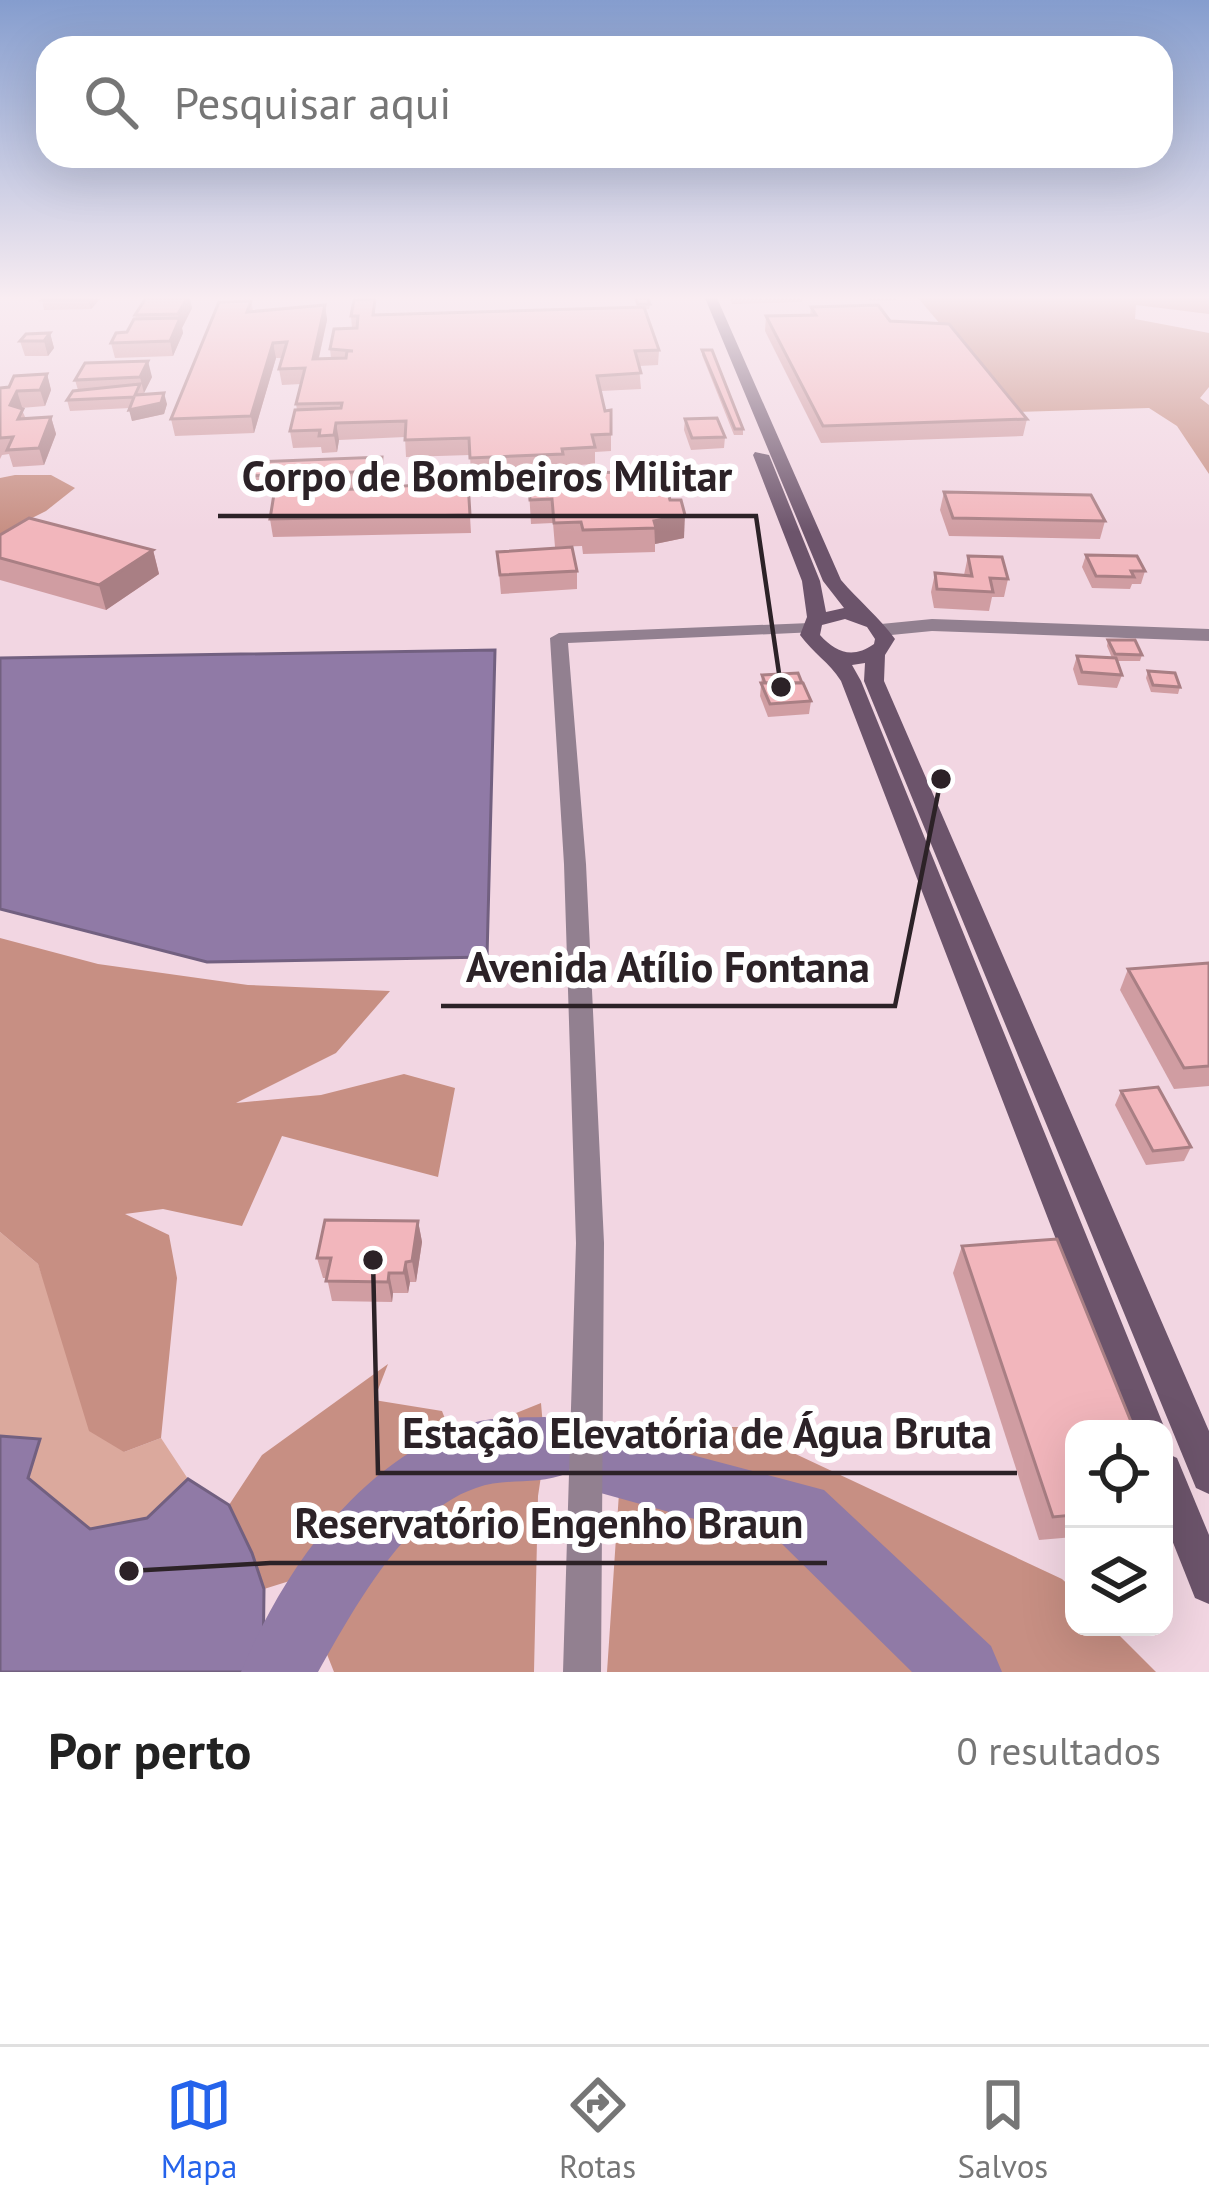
<!DOCTYPE html>
<html lang="pt">
<head>
<meta charset="utf-8">
<style>
	:root { --surface:#fff; --page:#f6f6f6; --text:#222; --muted:#767676; --line:#e0e0e0; --accent:#2563eb }
	body { margin:0; font-family:"PT Sans",sans-serif; background:var(--page); color:var(--text) }
	.controls { position:absolute; right:36px; bottom:36px; display:grid; overflow:hidden; border-radius:24px; box-shadow:0 12px 48px #0002 }
	.controls button { width:108px; height:108px; display:grid; place-items:center; padding:0; border:0; border-bottom:3px solid var(--line); background:var(--surface); color:var(--text); font:60px sans-serif }
	.list { margin:0; padding:0; list-style:none }
	h2 { display:flex; justify-content:space-between; align-items:center; height:156px; margin:0; padding:0 48px; font-size:51px }
	h2 small { font-size:39px; font-weight:400; color:var(--muted) }
	.icon { flex:none; width:66px; height:66px; fill:none; stroke:currentColor; stroke-width:2; stroke-linecap:round; stroke-linejoin:round }
	.map { position:relative; flex:none; width:1209px; height:1672px; overflow:hidden }
	.search { position:absolute; background:var(--surface); box-shadow:0 12px 48px #0002; left:36px; right:36px; top:36px; height:132px; display:flex; align-items:center; gap:30px; box-sizing:border-box; padding:0 42px; border-radius:36px; color:var(--muted); font-size:45px }
	.sheet { height:372px; background:var(--surface) }
	nav { display:flex; justify-content:space-around; align-items:center; box-sizing:border-box; height:168px; border-top:3px solid var(--line); background:var(--surface); font-size:33px; color:var(--muted) }
	nav a { display:grid; justify-items:center; gap:6px }
	nav .on { color:var(--accent) }
	.map>svg:first-child { display:block }
</style>
</head>
<body>
<div class="map">
<svg width="1209" height="1672" viewBox="0 0 1209 1672">
	<rect width="100%" height="100%" fill="#f2d6e2"/>
	<!-- green -->
	<polygon fill="#dba99d" points="0,1232 38,1264 66,1344 124,1452 161,1438 188,1479 147,1518 90,1529 28,1478 39,1440 0,1436"/>
	<!-- forest -->
	<g fill="#c78f83">
		<polygon points="918,298 1209,298 1209,314 1136,305 1135,319 1209,333 1209,387 1200,398 1209,405 1209,474 1177,426 1149,408 1015,412"/>
		<polygon points="15,475 51,475 75,488 46,511 0,534 0,478"/>
		<polygon points="0,938 98,964 248,985 390,991 336,1053 236,1103 321,1095 404,1074 455,1088 438,1177 282,1136 242,1226 163,1209 125,1214 169,1235 177,1278 161,1438 124,1452 89,1431 38,1264 0,1232"/>
		<polygon points="388,1364 374,1400 442,1411 449,1429 494,1422 541,1403 545,1450 538,1496 534,1672 334,1672 311,1614 312,1574 264,1589 229,1505 262,1455"/>
		<polygon points="632,1427 738,1427 1062,1579 1074,1590 1074,1627 1111,1627 1156,1672 607,1672 619,1493"/>
	</g>
	<!-- water -->
	<g fill="#907aa6" stroke="#726080" stroke-width="3">
		<polygon points="495,650 487,957 207,962 0,909 0,658"/>
		<polygon points="0,1436 40,1439 28,1478 90,1529 147,1518 188,1479 229,1505 252,1553 264,1589 263,1672 0,1672"/>
	</g>
	<g fill="none" stroke-linecap="round" stroke-linejoin="round">
		<!-- river -->
		<g fill="#907aa6" fill-rule="evenodd">
			<path d="M545 1417 568 1427 578 1450 568 1473C537 1486 506 1477 476 1488 406 1511 352 1612 318 1672H241C284 1568 361 1459 472 1423 495 1416 521 1418 545 1417Z"/>
			<polygon points="620,1436 824,1490 991,1646 1002,1672 912,1672 781,1543 597,1492 587,1469 597,1446"/>
		</g>
		<!-- minor -->
		<polygon fill="#928090" fill-rule="evenodd" points="810,623 819,628 816,632 568,643 586,864 604,1243 601,1672 563,1672 576,1243 564,864 550,638 559,633"/>
		<!-- tertiary -->
		<polygon fill="#928090" fill-rule="evenodd" points="932,619 1209,629 1209,641 932,631 881,636 871,630 881,624"/>
		<!-- secondary -->
		<g fill="#6c546b" fill-rule="evenodd">
			<path d="M705 298H717L841 580C859 601 879 617 895 639L885 655 884 681 1209 1431V1494L1196 1488 864 681 865 663 852 665 861 681 1165 1429 1164 1433V1429H1129L841 681C829 662 813 653 800 635L807 617 802 581 753 455 755 452 769 455 820 581 826 612 844 608 823 581ZM845 619 867 627 875 639 874 644C853 659 836 653 820 635L822 625Z"/>
			<polygon points="1164,1452 1177,1458 1209,1535 1209,1604 1195,1598 1164,1520"/>
		</g>
	</g>
	<!-- wall -->
	<g fill="#d09da2">
		<polygon points="634,298 647,298 650,304 649,309 645,309 659,350 658,365 639,366 641,389 601,391 605,411 611,410 611,451 595,452 595,464 563,466 563,471 471,475 470,455 406,457 405,437 339,440 337,452 322,453 321,447 293,448 290,431 297,410 296,404 301,384 282,385 279,369 282,358 276,358 254,433 175,436 171,419 251,301 253,311 325,305 327,320 319,358 331,358 330,349 352,328 351,316 637,307"/>
		<polygon points="730,298 802,298 802,302 732,304"/>
		<polygon points="867,298 896,298 896,300 870,301"/>
		<polygon points="100,299 91,309 44,310 42,300"/>
		<polygon points="811,307 1027,419 1023,436 821,443 765,331 766,316 810,315"/>
		<polygon points="192,308 182,328 183,333 173,356 115,358 111,343 127,332 136,319 135,315"/>
		<polygon points="50,333 54,348 48,356 25,356 20,341"/>
		<polygon points="702,350 743,429 743,435 734,435 702,355"/>
		<polygon points="47,374 51,390 45,406 21,408 26,419 51,417 56,434 44,465 13,467 9,454 2,455 0,459 0,388 9,387"/>
		<polygon points="152,377 144,393 167,404 164,414 132,421 130,408 70,411 67,400 78,390 75,380"/>
		<polygon points="685,419 725,437 724,448 691,450 684,430"/>
		<polygon points="382,457 384,474 383,488 468,482 471,533 273,537 270,519 355,489 251,493 247,476"/>
		<polygon points="528,473 670,500 684,538 655,544 655,552 583,554 582,546 555,547 553,523 531,524"/>
		<polygon points="944,492 1105,521 1100,539 949,536 940,510"/>
		<polygon points="0,535 153,550 159,574 106,610 0,580"/>
		<polygon points="497,552 577,571 577,589 501,594"/>
		<polygon points="1086,555 1145,571 1141,584 1132,584 1130,589 1092,588 1082,567"/>
		<polygon points="968,556 1008,579 1004,597 992,597 989,611 934,608 931,592 935,573 964,575"/>
		<polygon points="1108,640 1142,655 1140,661 1117,661 1122,675 1117,688 1078,685 1073,669 1077,656 1112,658 1107,646"/>
		<polygon points="1148,671 1180,687 1178,694 1151,692 1146,678"/>
		<polygon points="762,675 811,701 809,714 768,717 760,696"/>
		<polygon points="1209,963 1209,1086 1174,1089 1120,990 1128,969"/>
		<polygon points="1121,1091 1191,1147 1184,1161 1146,1165 1115,1105"/>
		<polygon points="418,1221 422,1242 416,1282 410,1282 408,1293 393,1293 392,1302 332,1301 327,1278 323,1278 317,1258"/>
		<polygon points="962,1246 1074,1429 1074,1537 1039,1540 953,1273"/>
	</g>
	<!-- shaded-wall -->
	<g fill="#a97f84">
		<polygon points="90,298 100,299 91,309 88,300"/>
		<polygon points="187,298 190,298 192,308 182,328 183,333 173,356 170,341 179,319 178,314"/>
		<polygon points="325,305 327,320 315,374 313,359"/>
		<polygon points="50,333 54,348 48,356 44,341"/>
		<polygon points="273,343 276,358 254,433 251,416"/>
		<polygon points="148,361 152,377 144,393 140,377"/>
		<polygon points="47,374 51,390 45,406 40,390"/>
		<polygon points="17,391 22,407 15,422 10,405"/>
		<polygon points="164,393 167,404 164,414 132,421 129,410"/>
		<polygon points="51,417 56,434 44,465 39,448"/>
		<polygon points="336,423 339,440 337,452 334,435"/>
		<polygon points="685,515 684,538 655,544 654,521"/>
		<polygon points="153,550 159,574 106,610 99,585"/>
		<polygon points="418,1221 422,1242 416,1282 412,1261"/>
		<polygon points="406,1262 410,1282 408,1293 404,1273"/>
		<polygon points="389,1273 393,1293 392,1302 388,1282"/>
	</g>
	<!-- building -->
	<g fill="#f2b6bc" stroke="#a97f84" stroke-width="3">
		<polygon points="44,298 90,298 88,300 42,300"/>
		<polygon points="146,298 187,298 178,314 135,315"/>
		<polygon points="636,298 647,298 650,304 638,304"/>
		<polygon points="375,299 373,315 644,307 659,350 635,351 641,373 597,376 605,411 611,410 611,434 592,435 595,447 562,449 563,454 470,458 469,438 405,440 406,421 336,423 334,435 319,436 320,430 290,431 295,410 341,408 342,403 296,404 305,368 279,369 287,342 273,343 251,416 171,419 219,302 251,301 247,312 325,305 313,359 346,358 347,351 353,351 330,349 334,329 357,328 358,316 351,316 354,300"/>
		<polygon points="878,305 890,321 949,324 1027,419 823,426 766,316 816,315 811,307"/>
		<polygon points="180,318 170,341 111,343 116,333 127,332 134,319"/>
		<polygon points="50,333 44,341 20,341 26,334"/>
		<polygon points="702,350 712,350 743,429 735,429"/>
		<polygon points="148,361 140,377 75,380 85,363"/>
		<polygon points="47,374 40,390 17,391 10,405 23,409 18,419 51,417 39,448 7,450 13,437 0,438 0,388 9,387 14,376"/>
		<polygon points="140,384 135,395 164,393 161,403 129,410 134,397 67,400 73,391"/>
		<polygon points="717,418 725,437 692,438 685,419"/>
		<polygon points="382,457 381,471 247,476 251,462"/>
		<polygon points="662,472 670,500 681,500 685,515 654,521 656,528 583,530 581,522 554,523 552,499 530,500 528,473"/>
		<polygon points="468,482 470,515 270,519 274,494"/>
		<polygon points="944,492 1091,495 1105,521 953,518"/>
		<polygon points="29,518 153,550 99,585 0,558 0,535"/>
		<polygon points="572,547 577,571 500,575 497,552"/>
		<polygon points="1086,555 1137,556 1145,571 1131,571 1134,577 1096,576"/>
		<polygon points="968,556 1002,557 1008,579 990,578 993,592 937,589 935,573 972,576"/>
		<polygon points="1108,640 1135,640 1142,655 1115,654"/>
		<polygon points="1077,656 1116,658 1122,675 1082,672"/>
		<polygon points="1148,671 1175,673 1180,687 1153,685"/>
		<polygon points="798,673 802,683 765,683 762,675"/>
		<polygon points="761,683 803,683 811,701 770,704"/>
		<polygon points="1209,963 1209,1066 1184,1068 1128,969"/>
		<polygon points="1158,1087 1191,1147 1153,1151 1121,1091"/>
		<polygon points="325,1220 418,1221 412,1261 406,1262 404,1273 389,1273 388,1282 326,1281 331,1258 317,1258"/>
		<polygon points="1057,1239 1134,1429 1074,1429 1074,1515 1053,1517 962,1246"/>
	</g>
	<!-- sky -->
	<linearGradient id="sky" x2="0" y2="1"><stop stop-color="#859dce"/><stop offset="0.56" stop-color="#f9edf2"/><stop offset="1" stop-color="#f9edf2" stop-opacity="0"/></linearGradient>
	<rect width="1209" height="532" fill="url(#sky)"/>
	<!-- callouts -->
	<path fill="none" stroke="#2c2227" stroke-width="4.5" d="M781 687L756 516H218M941 779L895 1006H441M373 1260L378 1473H1017M129 1571L270 1563H827"/>
	<g fill="#2c2227" stroke="#fff" stroke-width="4.5">
		<circle cx="781" cy="687" r="12"/>
		<circle cx="941" cy="779" r="12"/>
		<circle cx="373" cy="1260" r="12"/>
		<circle cx="129" cy="1571" r="12"/>
	</g>
	<g font-size="42" text-anchor="middle" font-weight="bold" fill="#2c2227" stroke="#fff" stroke-width="12" stroke-linejoin="round" paint-order="stroke">
		<text x="487" y="491">Corpo de Bombeiros Militar</text>
		<text x="668" y="982">Avenida Atílio Fontana</text>
		<text x="697" y="1448">Estação Elevatória de Água Bruta</text>
		<text x="549" y="1538">Reservatório Engenho Braun</text>
	</g>
</svg>
<div class="controls">
<button><svg class="icon" aria-label="locate" viewBox="0 0 24 24"><circle cx="12" cy="12" r="6"/><path d="M12 2v4M12 18v4M2 12h4M18 12h4"/></svg></button>
<button><svg class="icon" aria-label="layers" viewBox="0 0 24 24"><path d="M12 4l9 5-9 5-9-5zM3 14l9 5 9-5"/></svg></button>
</div>
<div class="search"><svg class="icon" aria-label="search" viewBox="0 0 24 24"><circle cx="10" cy="10" r="6"/><path d="M15 15l6 6"/></svg>Pesquisar aqui</div>
</div>
<section class="sheet">
<h2>Por perto<small>0 resultados</small></h2>
<ul class="list">
</ul>
</section>
<nav>
<a class="on"><svg class="icon" aria-label="map" viewBox="0 0 24 24"><path d="M3 6l6-2 6 2 6-2v14l-6 2-6-2-6 2zM9 4v14M15 6v14"/></svg>Mapa</a>
<a><svg class="icon" aria-label="directions" viewBox="0 0 24 24"><path d="M12 3l9 9-9 9-9-9zM9 14v-3h6M13 9l2 2-2 2"/></svg>Rotas</a>
<a><svg class="icon" aria-label="saved" viewBox="0 0 24 24"><path d="M7 4h10v16l-5-4-5 4z"/></svg>Salvos</a>
</nav>
</body>
</html>
